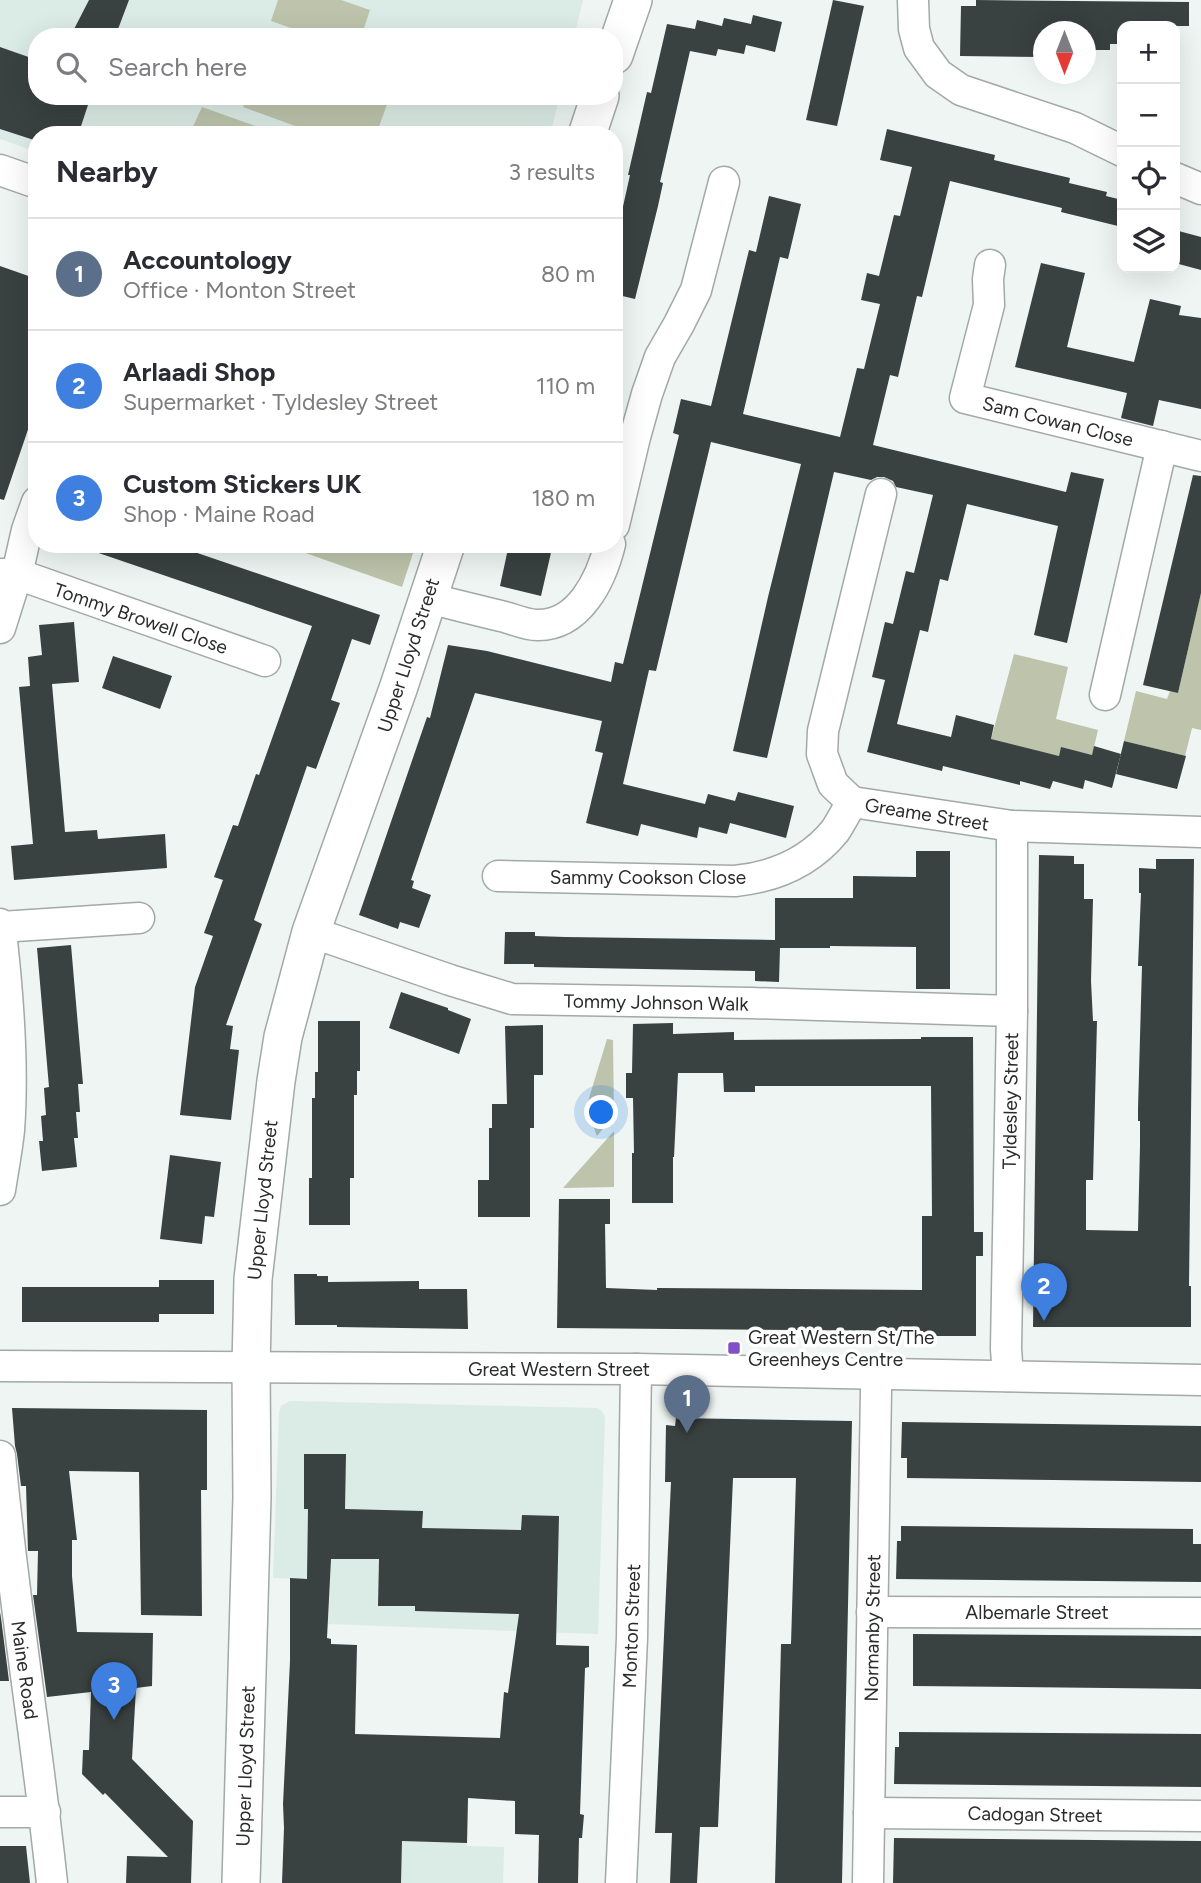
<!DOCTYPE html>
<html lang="en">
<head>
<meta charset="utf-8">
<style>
	:root { --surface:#fff; --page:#f7f7f7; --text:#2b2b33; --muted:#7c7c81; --line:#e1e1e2; --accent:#d93025 }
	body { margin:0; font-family:Figtree,sans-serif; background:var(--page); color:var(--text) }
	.controls { position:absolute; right:21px; top:21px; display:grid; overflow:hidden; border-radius:14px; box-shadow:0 7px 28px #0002 }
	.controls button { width:63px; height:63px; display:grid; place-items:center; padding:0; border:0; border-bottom:2px solid var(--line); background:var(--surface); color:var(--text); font:35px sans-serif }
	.compass { position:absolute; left:1033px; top:21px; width:63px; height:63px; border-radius:50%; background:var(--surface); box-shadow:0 7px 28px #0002; rotate:180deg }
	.you { position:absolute; left:602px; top:1113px; width:24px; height:24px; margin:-18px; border:5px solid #fff; border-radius:50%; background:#1a73e8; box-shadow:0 0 0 10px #1a73e833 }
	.badge { display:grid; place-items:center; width:46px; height:46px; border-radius:50%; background:var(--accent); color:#fff; font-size:23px; font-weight:700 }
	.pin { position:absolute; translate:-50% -58px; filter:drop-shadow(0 2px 4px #0008) }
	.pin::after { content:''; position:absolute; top:37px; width:24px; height:21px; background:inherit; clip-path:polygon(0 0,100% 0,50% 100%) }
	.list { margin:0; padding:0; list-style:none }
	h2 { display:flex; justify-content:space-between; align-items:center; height:91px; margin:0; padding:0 28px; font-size:30px }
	h2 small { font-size:23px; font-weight:400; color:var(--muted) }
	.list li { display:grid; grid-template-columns:46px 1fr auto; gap:21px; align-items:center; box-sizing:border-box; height:112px; padding:0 28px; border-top:2px solid var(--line) }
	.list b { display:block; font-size:26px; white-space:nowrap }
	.list p { margin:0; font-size:23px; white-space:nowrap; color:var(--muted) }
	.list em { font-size:23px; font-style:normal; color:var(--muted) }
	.icon { flex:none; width:38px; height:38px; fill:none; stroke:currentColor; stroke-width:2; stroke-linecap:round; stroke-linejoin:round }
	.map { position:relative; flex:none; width:1201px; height:1883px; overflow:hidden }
	.search { position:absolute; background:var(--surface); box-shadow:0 7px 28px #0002; left:28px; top:28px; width:595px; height:77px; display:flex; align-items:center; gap:18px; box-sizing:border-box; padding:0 24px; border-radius:28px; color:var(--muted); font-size:26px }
	.panel { position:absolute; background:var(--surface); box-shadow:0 7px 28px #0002; left:28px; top:126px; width:595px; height:427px; border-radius:28px }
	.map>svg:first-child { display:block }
</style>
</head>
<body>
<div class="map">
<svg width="1201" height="1883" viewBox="0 0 1201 1883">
	<rect width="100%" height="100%" fill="#eef5f2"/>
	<!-- built -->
	<g fill="#dbebe5">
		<polygon points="0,0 583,0 574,37 37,37 37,96 560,96 550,135 176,135 158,128 155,135 37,135 37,152 0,139"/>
		<polygon points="290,1401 597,1408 602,1411 605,1417 598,1634 328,1624 329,1580 273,1578 279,1412 281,1406"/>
		<polygon points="470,1737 467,1846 504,1847 503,1883 372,1883"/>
	</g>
	<!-- green -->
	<g fill="#bdc4ab">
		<polygon points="278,0 341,0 370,10 361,37 317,37 271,21"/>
		<polygon points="247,96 390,96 376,135 320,135 243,107"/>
		<polygon points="202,107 281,135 189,135"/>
		<polygon points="280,544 416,544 402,587"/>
		<polygon points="1201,593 1201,730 1192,728 1185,756 1124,741 1136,691 1167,699 1170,691 1178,693"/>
		<polygon points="1014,654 1068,667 1056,719 1098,730 1092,755 1061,748 1059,756 990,743"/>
		<polygon points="607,1039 613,1040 614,1115 597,1136 586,1108"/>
		<polygon points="614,1131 614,1187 563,1188"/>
	</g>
	<!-- building -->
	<g fill="#3a4141" fill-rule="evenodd">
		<polygon points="89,0 129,0 115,37 70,37"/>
		<polygon points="833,0 864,6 837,126 806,120"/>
		<polygon points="976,0 1189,2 1189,26 1122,26 1122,44 1110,44 1110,50 1086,50 1086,32 1044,32 1044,57 960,56 961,6 976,6"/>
		<polygon points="753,15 782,22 775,52 746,45 744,54 718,49 716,56 690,51 660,182 663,183 658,206 635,299 614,294 614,247 630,175 628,175 647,92 651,93 667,24 695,29 697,20 722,26 724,18 751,24"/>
		<polygon points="0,47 37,60 37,96 91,96 78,135 37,135 37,141 0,129"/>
		<polygon points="887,129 995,155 994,160 1070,178 1069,183 1107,192 1106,196 1122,200 1122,227 1061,212 1062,208 950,181 922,297 917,296 898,377 890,375 873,445 1066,492 1071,472 1104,479 1067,643 1034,635 1058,526 967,504 948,581 940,579 928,632 920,630 897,724 951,737 956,715 994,725 991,739 1059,756 1061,747 1092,755 1094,746 1121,754 1112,788 1085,780 1083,789 1053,781 1050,789 1020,781 1020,785 943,766 942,771 867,752 885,680 872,677 885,622 893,624 906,571 914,573 933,495 896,487 893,481 884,477 877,477 871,480 834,472 767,758 733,751 768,597 801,464 711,442 656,671 649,670 623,784 705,804 708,794 735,801 738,792 794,806 786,838 730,823 727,834 699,827 697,838 641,824 638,836 586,823 603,753 595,751 602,721 475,693 411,880 414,881 412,888 431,895 419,928 400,922 398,929 359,915 427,717 430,718 448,645 487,651 611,682 615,662 623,664 679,435 673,433 681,399 711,406 749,250 756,252 769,196 801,204 788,259 780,257 743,414 840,437 857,368 864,369 880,304 861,300 867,273 879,276 894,215 900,216 912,167 880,160"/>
		<polygon points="1175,230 1201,237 1201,270 1175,263"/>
		<polygon points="1041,263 1085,273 1067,347 1134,362 1150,299 1181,306 1179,315 1201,318 1201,409 1159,400 1153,426 1121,418 1127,393 1015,367"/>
		<polygon points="0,266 37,279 37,386 28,410 34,412 4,500 0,499"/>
		<polygon points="1193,475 1201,476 1201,593 1178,693 1143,685"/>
		<polygon points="85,544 171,544 380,615 370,645 352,639 331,700 340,703 316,769 307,766 254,920 262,924 226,1025 233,1026 230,1049 239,1050 231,1120 180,1115 195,987 213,936 204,933 223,880 214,877 233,825 238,826 256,774 259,775 312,626 84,548"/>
		<polygon points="509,544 553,544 541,596 500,586"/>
		<polygon points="74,622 79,682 52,684 65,832 97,830 98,839 165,834 167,868 14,880 11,846 33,844 19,687 30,686 28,657 42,655 39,625"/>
		<polygon points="113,656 172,676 160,709 102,688"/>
		<polygon points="1124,741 1186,756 1177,789 1116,774"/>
		<polygon points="916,851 950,851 950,989 916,989 916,947 830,946 830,948 780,948 779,982 755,981 755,971 534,967 534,964 504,964 505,932 535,932 535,936 565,937 775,940 775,898 853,898 853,876 916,877"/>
		<polygon points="1039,855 1074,856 1074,864 1084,864 1084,899 1093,899 1091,981 1093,1021 1097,1021 1093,1180 1086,1180 1086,1230 1138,1231 1140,1146 1140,1121 1138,1121 1138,1109 1142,966 1138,966 1141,893 1139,893 1139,868 1156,869 1156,859 1194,859 1189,1286 1191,1286 1191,1327 1033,1327"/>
		<polygon points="71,945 83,1084 78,1084 80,1112 76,1112 78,1138 74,1138 77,1167 42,1171 39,1141 43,1141 41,1116 46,1115 44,1088 49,1087 37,948"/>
		<polygon points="401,992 448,1008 448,1010 471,1019 459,1054 389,1028"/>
		<polygon points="318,1021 360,1021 360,1071 357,1071 357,1095 354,1095 354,1178 350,1178 350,1225 309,1225 309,1178 312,1178 312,1098 315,1098 315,1072 318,1072"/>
		<polygon points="673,1023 673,1034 734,1032 734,1040 921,1039 921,1037 973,1037 974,1232 983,1232 983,1256 976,1256 976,1336 923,1336 923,1331 557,1328 559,1199 610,1199 610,1224 605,1224 606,1288 657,1290 657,1288 922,1290 922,1216 932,1216 931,1086 755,1086 755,1092 724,1092 723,1073 678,1073 674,1157 673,1157 673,1203 632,1203 632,1153 634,1153 633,1098 626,1098 626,1073 632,1073 633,1024"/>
		<polygon points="543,1025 543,1075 534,1075 534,1128 530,1128 530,1217 478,1217 478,1180 489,1180 489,1128 492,1128 492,1104 507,1104 505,1026"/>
		<polygon points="170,1155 221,1162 214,1217 205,1216 202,1244 160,1239"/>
		<polygon points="294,1274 317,1274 317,1276 328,1276 328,1282 419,1281 419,1289 467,1289 468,1329 337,1327 337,1325 295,1325"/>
		<polygon points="159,1280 214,1280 214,1314 159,1314 159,1322 22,1322 22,1287 159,1287"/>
		<polygon points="12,1408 207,1410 207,1490 201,1490 202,1616 141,1615 139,1472 69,1471 77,1540 72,1540 72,1576 77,1632 153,1633 152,1686 136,1688 132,1759 193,1821 191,1883 126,1883 127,1856 168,1857 105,1793 103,1795 82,1774 83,1750 89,1750 91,1692 47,1697 33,1595 37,1595 38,1551 28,1551 26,1486 21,1486 17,1454 15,1446"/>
		<polygon points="676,1418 852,1421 842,1883 775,1883 781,1644 791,1644 796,1478 733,1478 718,1827 700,1827 697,1883 670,1883 672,1833 655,1833 671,1482 665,1482 666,1425 675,1426"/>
		<polygon points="902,1422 1201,1426 1201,1482 907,1478 907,1458 901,1458"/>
		<path d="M304 1454H346L345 1509 423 1511 422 1528 521 1530 522 1515 559 1516 556 1645 589 1646V1667L585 1668 580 1814 584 1815 582 1838H579L578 1883H538L539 1835 515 1834V1801L468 1798 467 1843 402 1841 401 1883H282L284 1828 283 1804 290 1661V1578L307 1579 308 1509H304ZM331 1559H379L378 1606H415V1611L519 1614 508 1693 504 1692 500 1738 355 1734 357 1645 331 1644V1639L327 1638Z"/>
		<polygon points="901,1526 1193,1529 1193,1544 1201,1544 1201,1582 896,1579 897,1541 901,1541"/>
		<polygon points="0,1612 1,1618 9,1681 0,1681"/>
		<polygon points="913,1634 1201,1636 1201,1689 913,1686"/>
		<polygon points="899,1732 1201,1734 1201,1787 894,1784 895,1747 899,1747"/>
		<polygon points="894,1838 1201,1841 1201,1883 893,1883"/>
		<polygon points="0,1846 26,1846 30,1883 0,1883"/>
	</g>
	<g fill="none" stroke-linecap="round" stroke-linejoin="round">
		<!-- minor casing -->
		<g stroke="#a2a9a6" stroke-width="33">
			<g id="minor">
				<polyline points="913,0 914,29 919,48 938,74 961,90 1075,128 1122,151"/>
				<polyline points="0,170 37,183"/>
				<polyline points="1175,178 1201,189"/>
				<polyline points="990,265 988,279 989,305 965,398 1201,456"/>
				<polyline points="881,494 823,731 822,754 833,784 852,802 1012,826 1201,832"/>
				<polyline points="614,525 635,437 647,394 660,357 679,324 696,290 724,182"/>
				<polyline points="0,574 17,574 265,661"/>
				<path d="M427 598C453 604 479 611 505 617 515 620 527 625 537 625 579 626 601 580 610 544"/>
				<polyline points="0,628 17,574 27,530 37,502"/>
				<polyline points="1105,695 1162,446"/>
				<path d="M498 876 735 881C774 877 809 863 835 831 841 822 846 812 852 802"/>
				<path d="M0 924C8 991 14 1063 9 1130 7 1150 3 1170 0 1190"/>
				<polyline points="0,927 139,918"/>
				<polyline points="311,932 450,980 512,999 751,1003 1012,1011"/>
				<polyline points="0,1366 636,1369 1201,1380"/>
				<polyline points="1008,1376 1006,1349 1012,1011 1012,826"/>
				<path d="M0 1456C13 1599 37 1740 52 1883"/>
				<polyline points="872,1612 1201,1613"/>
				<polyline points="0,1812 45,1812"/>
				<polyline points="869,1813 1201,1816"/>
				<polyline points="621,1883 632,1638 636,1369"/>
				<polyline points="868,1883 876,1389 878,1374"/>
			</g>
		</g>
		<!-- tertiary casing -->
		<g stroke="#a2a9a6" stroke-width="40">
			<g id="tertiary">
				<polyline points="614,55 633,0"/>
				<polyline points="587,135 600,96"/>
				<polyline points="241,1883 252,1497 251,1367 253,1279 276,1081 283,1037 311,932 398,689 446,544"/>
			</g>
		</g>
		<!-- minor -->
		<use href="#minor" stroke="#fff" stroke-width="30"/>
		<!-- tertiary -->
		<use href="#tertiary" stroke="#fff" stroke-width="37"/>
	</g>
	<!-- markers -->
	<rect fill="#824fc6" stroke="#fff" stroke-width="2.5" x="727" y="1341" width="14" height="14" rx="3.5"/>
	<g text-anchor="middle" stroke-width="7" stroke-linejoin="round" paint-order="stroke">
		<!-- street labels -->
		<g font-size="19" fill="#2a2c2b" stroke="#fff">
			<text transform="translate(1058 421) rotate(14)" y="7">Sam Cowan Close</text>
			<text transform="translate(141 618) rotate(19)" y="7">Tommy Browell Close</text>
			<text transform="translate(408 655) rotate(-72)" y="7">Upper Lloyd Street</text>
			<text transform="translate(927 814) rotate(9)" y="7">Greame Street</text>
			<text x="648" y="884">Sammy Cookson Close</text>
			<text transform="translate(656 1002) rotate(1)" y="7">Tommy Johnson Walk</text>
			<text transform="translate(1010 1101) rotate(-89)" y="7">Tyldesley Street</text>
			<text transform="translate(262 1200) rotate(-84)" y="7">Upper Lloyd Street</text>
			<text x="559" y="1376">Great Western Street</text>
			<text x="1037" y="1619">Albemarle Street</text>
			<text transform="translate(631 1626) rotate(-88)" y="7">Monton Street</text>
			<text transform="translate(872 1628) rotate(-89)" y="7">Normanby Street</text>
			<text transform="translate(25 1670) rotate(82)" y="7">Maine Road</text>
			<text transform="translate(245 1766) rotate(-88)" y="7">Upper Lloyd Street</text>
			<text transform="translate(1035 1814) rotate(1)" y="7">Cadogan Street</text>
		</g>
		<!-- poi labels -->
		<g font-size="19" fill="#2a2c2b" stroke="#fff" text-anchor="start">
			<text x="748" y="1344">Great Western St/The<tspan x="748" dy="22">Greenheys Centre</tspan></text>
		</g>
	</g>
</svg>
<div class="controls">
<button>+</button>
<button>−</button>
<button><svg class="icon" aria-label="locate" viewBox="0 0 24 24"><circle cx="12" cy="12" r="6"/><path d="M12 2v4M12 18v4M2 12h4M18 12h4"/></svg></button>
<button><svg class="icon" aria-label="layers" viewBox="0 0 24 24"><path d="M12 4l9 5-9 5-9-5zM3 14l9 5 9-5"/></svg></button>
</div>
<svg class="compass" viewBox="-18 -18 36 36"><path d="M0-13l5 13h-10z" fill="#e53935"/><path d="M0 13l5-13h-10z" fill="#7c7c81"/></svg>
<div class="you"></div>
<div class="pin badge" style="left:687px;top:1433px;background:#5c6f8a">1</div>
<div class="pin badge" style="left:1044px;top:1321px;background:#3f7fe0">2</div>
<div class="pin badge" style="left:114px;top:1720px;background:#3f7fe0">3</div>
<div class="search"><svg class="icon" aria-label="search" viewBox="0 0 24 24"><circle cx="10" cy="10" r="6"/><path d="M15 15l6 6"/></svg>Search here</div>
<section class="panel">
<h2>Nearby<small>3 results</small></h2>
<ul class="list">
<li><span class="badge" style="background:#5c6f8a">1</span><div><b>Accountology</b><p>Office · Monton Street</p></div><em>80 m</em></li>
<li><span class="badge" style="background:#3f7fe0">2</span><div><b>Arlaadi Shop</b><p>Supermarket · Tyldesley Street</p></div><em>110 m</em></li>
<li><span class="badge" style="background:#3f7fe0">3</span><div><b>Custom Stickers UK</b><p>Shop · Maine Road</p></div><em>180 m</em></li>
</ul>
</section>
</div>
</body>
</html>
